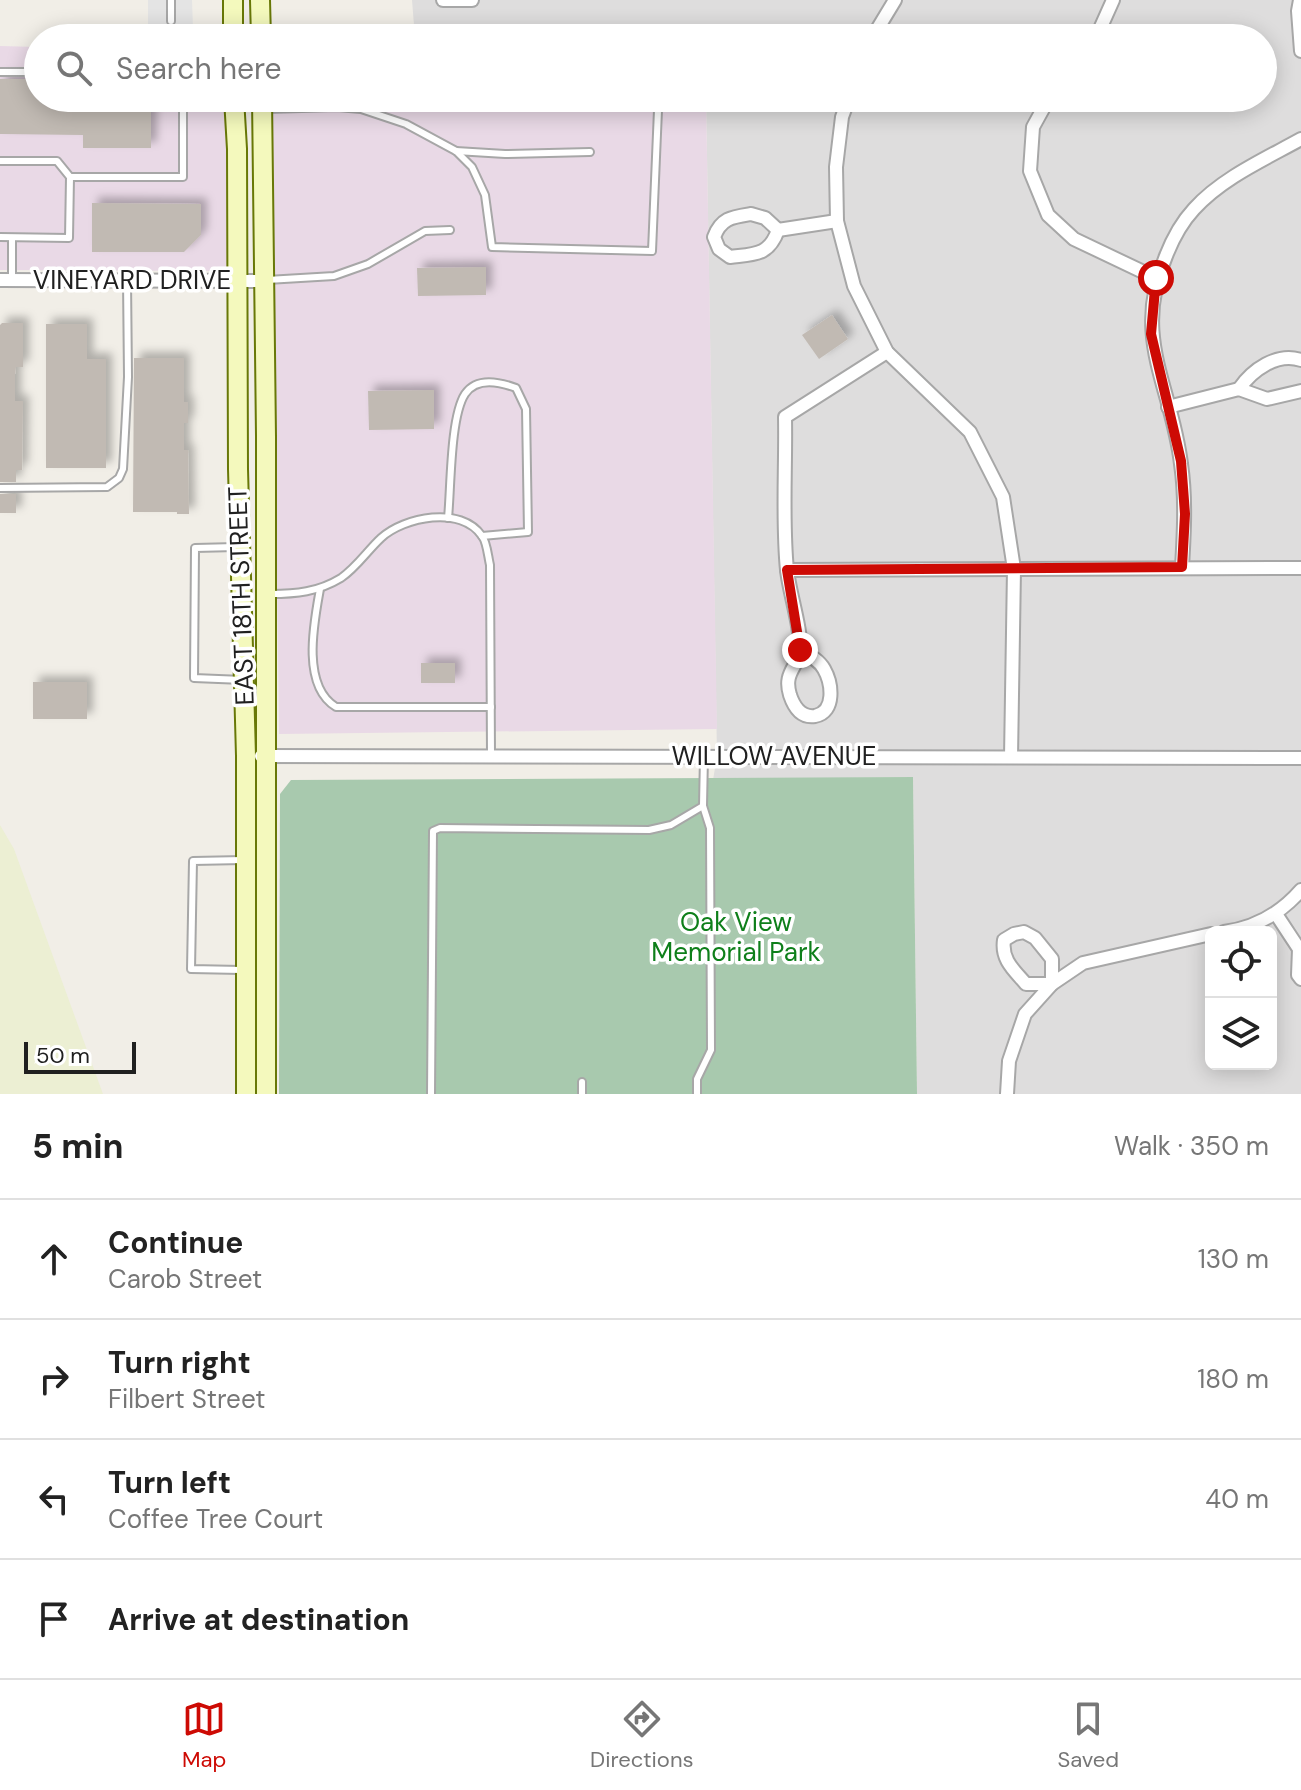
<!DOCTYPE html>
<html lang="en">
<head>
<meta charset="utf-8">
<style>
	:root { --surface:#fff; --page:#f6f6f6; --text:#222; --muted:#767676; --line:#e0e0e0; --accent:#cd0a04 }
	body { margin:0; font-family:"DM Sans",sans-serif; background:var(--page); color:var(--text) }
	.controls { position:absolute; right:24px; bottom:24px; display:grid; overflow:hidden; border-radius:12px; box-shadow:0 4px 20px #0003 }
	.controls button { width:72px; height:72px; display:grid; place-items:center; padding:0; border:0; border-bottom:2px solid var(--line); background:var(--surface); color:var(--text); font:40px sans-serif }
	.scale { position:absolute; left:24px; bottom:20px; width:112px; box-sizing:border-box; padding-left:8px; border:4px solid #202020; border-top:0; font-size:22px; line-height:28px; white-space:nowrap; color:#202020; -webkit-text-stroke:6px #fff; paint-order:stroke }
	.stop { position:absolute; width:24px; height:24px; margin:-18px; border:6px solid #cd0a04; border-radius:50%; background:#fff }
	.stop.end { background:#cd0a04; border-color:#fff; box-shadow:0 2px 8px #0008 }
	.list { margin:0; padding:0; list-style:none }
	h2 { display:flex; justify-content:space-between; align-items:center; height:104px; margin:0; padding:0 32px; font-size:34px }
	h2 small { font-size:26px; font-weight:400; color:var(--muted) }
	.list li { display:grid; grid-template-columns:52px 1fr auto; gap:24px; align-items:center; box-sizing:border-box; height:120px; padding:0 32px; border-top:2px solid var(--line) }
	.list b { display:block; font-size:30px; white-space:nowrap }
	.list p { margin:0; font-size:26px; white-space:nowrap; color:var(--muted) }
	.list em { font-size:26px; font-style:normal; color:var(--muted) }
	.icon { flex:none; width:44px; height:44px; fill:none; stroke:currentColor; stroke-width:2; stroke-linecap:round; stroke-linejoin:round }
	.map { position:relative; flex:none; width:1301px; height:1094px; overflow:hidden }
	.search { position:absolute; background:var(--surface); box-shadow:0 4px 20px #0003; left:24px; right:24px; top:24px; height:88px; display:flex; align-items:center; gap:20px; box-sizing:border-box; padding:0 28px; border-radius:44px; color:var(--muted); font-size:30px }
	.sheet { height:584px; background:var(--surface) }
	nav { display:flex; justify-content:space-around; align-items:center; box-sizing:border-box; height:112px; border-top:2px solid var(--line); background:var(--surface); font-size:22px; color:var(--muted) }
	nav a { display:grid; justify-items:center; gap:4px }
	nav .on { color:var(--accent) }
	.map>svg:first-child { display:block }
</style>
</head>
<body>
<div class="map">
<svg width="1301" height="1094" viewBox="0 0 1301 1094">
	<defs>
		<filter id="shadow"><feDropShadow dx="6" dy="-6" stdDeviation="4" flood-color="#0004"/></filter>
	</defs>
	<rect width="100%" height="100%" fill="#f1eee7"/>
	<!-- residential -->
	<path fill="#dedddd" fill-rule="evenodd" d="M412 0H1301V1094H917L913 777 713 780 717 756 706 98H1263V38H415ZM1211 932H1271V1064H1211Z"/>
	<!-- industrial -->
	<g fill="#e9d9e6">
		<polygon points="0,46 38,47 38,98 227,98 230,271 0,270"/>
		<polygon points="271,98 706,98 717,729 279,734"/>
	</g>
	<!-- farmland -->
	<polygon fill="#ecefd3" points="0,825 14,849 103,1094 0,1094"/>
	<!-- cemetery -->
	<polygon fill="#a8c9ae" points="913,777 917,1094 279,1094 280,794 291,780"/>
	<!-- parking -->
	<polygon fill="#e4e4e4" points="148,0 192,0 193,28 148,29"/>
	<!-- building -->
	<g fill="#c1bab3" filter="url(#shadow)">
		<polygon points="0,79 38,79 38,98 151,98 151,148 83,148 83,135 0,134"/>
		<polygon points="92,203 201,204 201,235 184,252 92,252"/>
		<polygon points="486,267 486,295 418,296 417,268"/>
		<polygon points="832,315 848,339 819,359 802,335"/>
		<polygon points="2,323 23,323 23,367 16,367 15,374 15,401 23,401 22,470 16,470 16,482 0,482 0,325"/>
		<polygon points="46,324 87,324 87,359 106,359 106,468 46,468"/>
		<polygon points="134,358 184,358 184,402 188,402 188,423 184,423 184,450 188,450 189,514 177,514 177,512 133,512"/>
		<polygon points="434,390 434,429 369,430 368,391"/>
		<rect x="0" y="494" width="16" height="19"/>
		<rect x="421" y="663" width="34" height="20"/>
		<rect x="33" y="682" width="54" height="37"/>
	</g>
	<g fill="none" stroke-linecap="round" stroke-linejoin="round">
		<!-- service casing -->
		<g stroke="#a7a7a7" stroke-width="10">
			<g id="service">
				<polyline points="171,21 171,0"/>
				<polyline points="0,72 38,72"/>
				<polyline points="266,109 337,107 361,109 406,124 456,151 472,167 485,195 492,247 652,251 658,110"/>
				<polyline points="456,151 505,154 590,152"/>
				<polyline points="0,161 57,161 70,177 69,238 0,237"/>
				<polyline points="70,177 183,177 183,98"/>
				<polyline points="12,280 12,238"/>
				<polyline points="267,280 334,276 368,264 425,231 450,230"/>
				<polyline points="0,488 107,487 119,478 123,469 128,377 127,280"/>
				<path d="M448 518C451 489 450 417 465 394 477 376 500 382 516 388L526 409 528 532 482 536"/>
				<polyline points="236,547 195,548 194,678 243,680"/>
				<path d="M320 589C314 622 301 686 336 707H491"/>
				<path d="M270 594C296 594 318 592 341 578 357 567 367 551 381 538 404 517 461 505 482 536 487 542 488 557 490 565L491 756"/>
				<polyline points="241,970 191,969 193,861 243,860"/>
				<polyline points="582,1082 582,1094"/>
				<polyline points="431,1094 433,831 440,828 649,830 671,825 703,806"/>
				<polyline points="697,1094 697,1079 711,1050 710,828 703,806 704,756"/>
			</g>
		</g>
		<!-- minor casing -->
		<g stroke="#a7a7a7" stroke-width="16">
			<g id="minor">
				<polyline points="443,0 472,0"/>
				<polyline points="1300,0 1298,11 1301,51"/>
				<polyline points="872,38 895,0"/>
				<polyline points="1096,38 1113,0"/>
				<polyline points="849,98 842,117 836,167 837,221 854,286 887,352 970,432 1003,497 1014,569 1011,757"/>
				<polyline points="1049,98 1033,127 1030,171 1048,215 1074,239 1156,278"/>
				<path d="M751 214 765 218 778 230C769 256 754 254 730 257L719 249 714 237C721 218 732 217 751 214Z"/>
				<polyline points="778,230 837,221"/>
				<polyline points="0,280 264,281"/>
				<path d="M1239 389C1252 370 1277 352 1301 360"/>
				<polyline points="1168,407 1239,389 1267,399 1301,391"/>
				<path d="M1182 567C1184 533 1186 498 1181 464 1172 386 1131 338 1166 256 1173 238 1181 223 1194 209 1222 178 1265 159 1301 139"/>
				<polyline points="787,570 1301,568"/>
				<path d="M800 650C809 655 819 660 824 669 832 683 836 712 815 716 801 718 794 707 790 695 783 672 798 668 800 649 802 631 789 591 787 570 782 520 786 467 785 417L887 352"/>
				<polyline points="261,756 1301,758"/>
				<polyline points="1276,914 1299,949 1298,975 1301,979"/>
				<path d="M1024 932 1035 938 1052 959V984H1026C1014 970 1001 960 1004 940L1014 934Z"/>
				<path d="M1224 932C1254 928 1281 913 1301 890"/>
				<polyline points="1007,1094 1009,1061 1025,1014 1052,984 1083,963 1211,934"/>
			</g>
		</g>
		<!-- secondary casing -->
		<g stroke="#687807" stroke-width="22">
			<g id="secondary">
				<polyline points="233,0 233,38"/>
				<polyline points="260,0 261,38"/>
				<polyline points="234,98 237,149 238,469 246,756 246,1094"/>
				<polyline points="262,98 266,436 266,1094"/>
			</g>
		</g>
		<!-- service -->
		<use href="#service" stroke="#fff" stroke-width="6"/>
		<!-- minor -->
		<use href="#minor" stroke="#fff" stroke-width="12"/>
		<!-- secondary -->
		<use href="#secondary" stroke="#f4f9bd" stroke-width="18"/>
	</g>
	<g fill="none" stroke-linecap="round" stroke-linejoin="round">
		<!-- route -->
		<polyline stroke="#cd0a04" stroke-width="10" points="800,650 787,570 1182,567 1185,514 1181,461 1151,334 1156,278"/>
	</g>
	<g text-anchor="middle" stroke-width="7" stroke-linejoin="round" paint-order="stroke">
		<!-- street labels -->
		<g font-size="26" fill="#202020" stroke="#fff">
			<text x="132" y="289">VINEYARD DRIVE</text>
			<text transform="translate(241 596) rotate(-92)" y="9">EAST 18TH STREET</text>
			<text x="774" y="765">WILLOW AVENUE</text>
		</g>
		<!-- park labels -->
		<g font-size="26" fill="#0e7f1a" stroke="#fff">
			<text x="736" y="931">Oak View<tspan x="736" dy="30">Memorial Park</tspan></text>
		</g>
	</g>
</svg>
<div class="controls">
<button><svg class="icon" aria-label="locate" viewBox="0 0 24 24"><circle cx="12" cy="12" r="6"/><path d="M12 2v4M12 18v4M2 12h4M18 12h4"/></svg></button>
<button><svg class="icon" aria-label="layers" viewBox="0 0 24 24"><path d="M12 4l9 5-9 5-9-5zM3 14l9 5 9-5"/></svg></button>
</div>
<div class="scale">50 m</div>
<div class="stop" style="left:1156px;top:278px"></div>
<div class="stop end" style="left:800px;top:650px"></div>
<div class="search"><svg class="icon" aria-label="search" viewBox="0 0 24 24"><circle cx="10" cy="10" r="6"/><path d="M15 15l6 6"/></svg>Search here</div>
</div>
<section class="sheet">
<h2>5 min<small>Walk · 350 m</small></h2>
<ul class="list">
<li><svg class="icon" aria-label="ahead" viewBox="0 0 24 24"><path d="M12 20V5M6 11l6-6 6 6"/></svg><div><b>Continue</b><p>Carob Street</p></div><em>130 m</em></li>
<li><svg class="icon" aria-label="right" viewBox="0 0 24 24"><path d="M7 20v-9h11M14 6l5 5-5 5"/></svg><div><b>Turn right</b><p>Filbert Street</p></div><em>180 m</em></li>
<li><svg class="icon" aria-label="left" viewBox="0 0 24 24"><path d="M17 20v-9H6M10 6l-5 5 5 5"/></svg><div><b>Turn left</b><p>Coffee Tree Court</p></div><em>40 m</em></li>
<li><svg class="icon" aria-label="arrive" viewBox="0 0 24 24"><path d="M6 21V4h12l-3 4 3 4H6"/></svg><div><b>Arrive at destination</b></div></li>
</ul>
</section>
<nav>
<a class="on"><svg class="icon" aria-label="map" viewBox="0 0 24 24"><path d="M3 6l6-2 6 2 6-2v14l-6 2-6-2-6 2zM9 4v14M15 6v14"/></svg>Map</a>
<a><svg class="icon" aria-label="directions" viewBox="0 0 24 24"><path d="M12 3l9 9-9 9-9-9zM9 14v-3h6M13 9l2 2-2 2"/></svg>Directions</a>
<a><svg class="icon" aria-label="saved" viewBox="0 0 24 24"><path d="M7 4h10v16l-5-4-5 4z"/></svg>Saved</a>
</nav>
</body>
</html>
